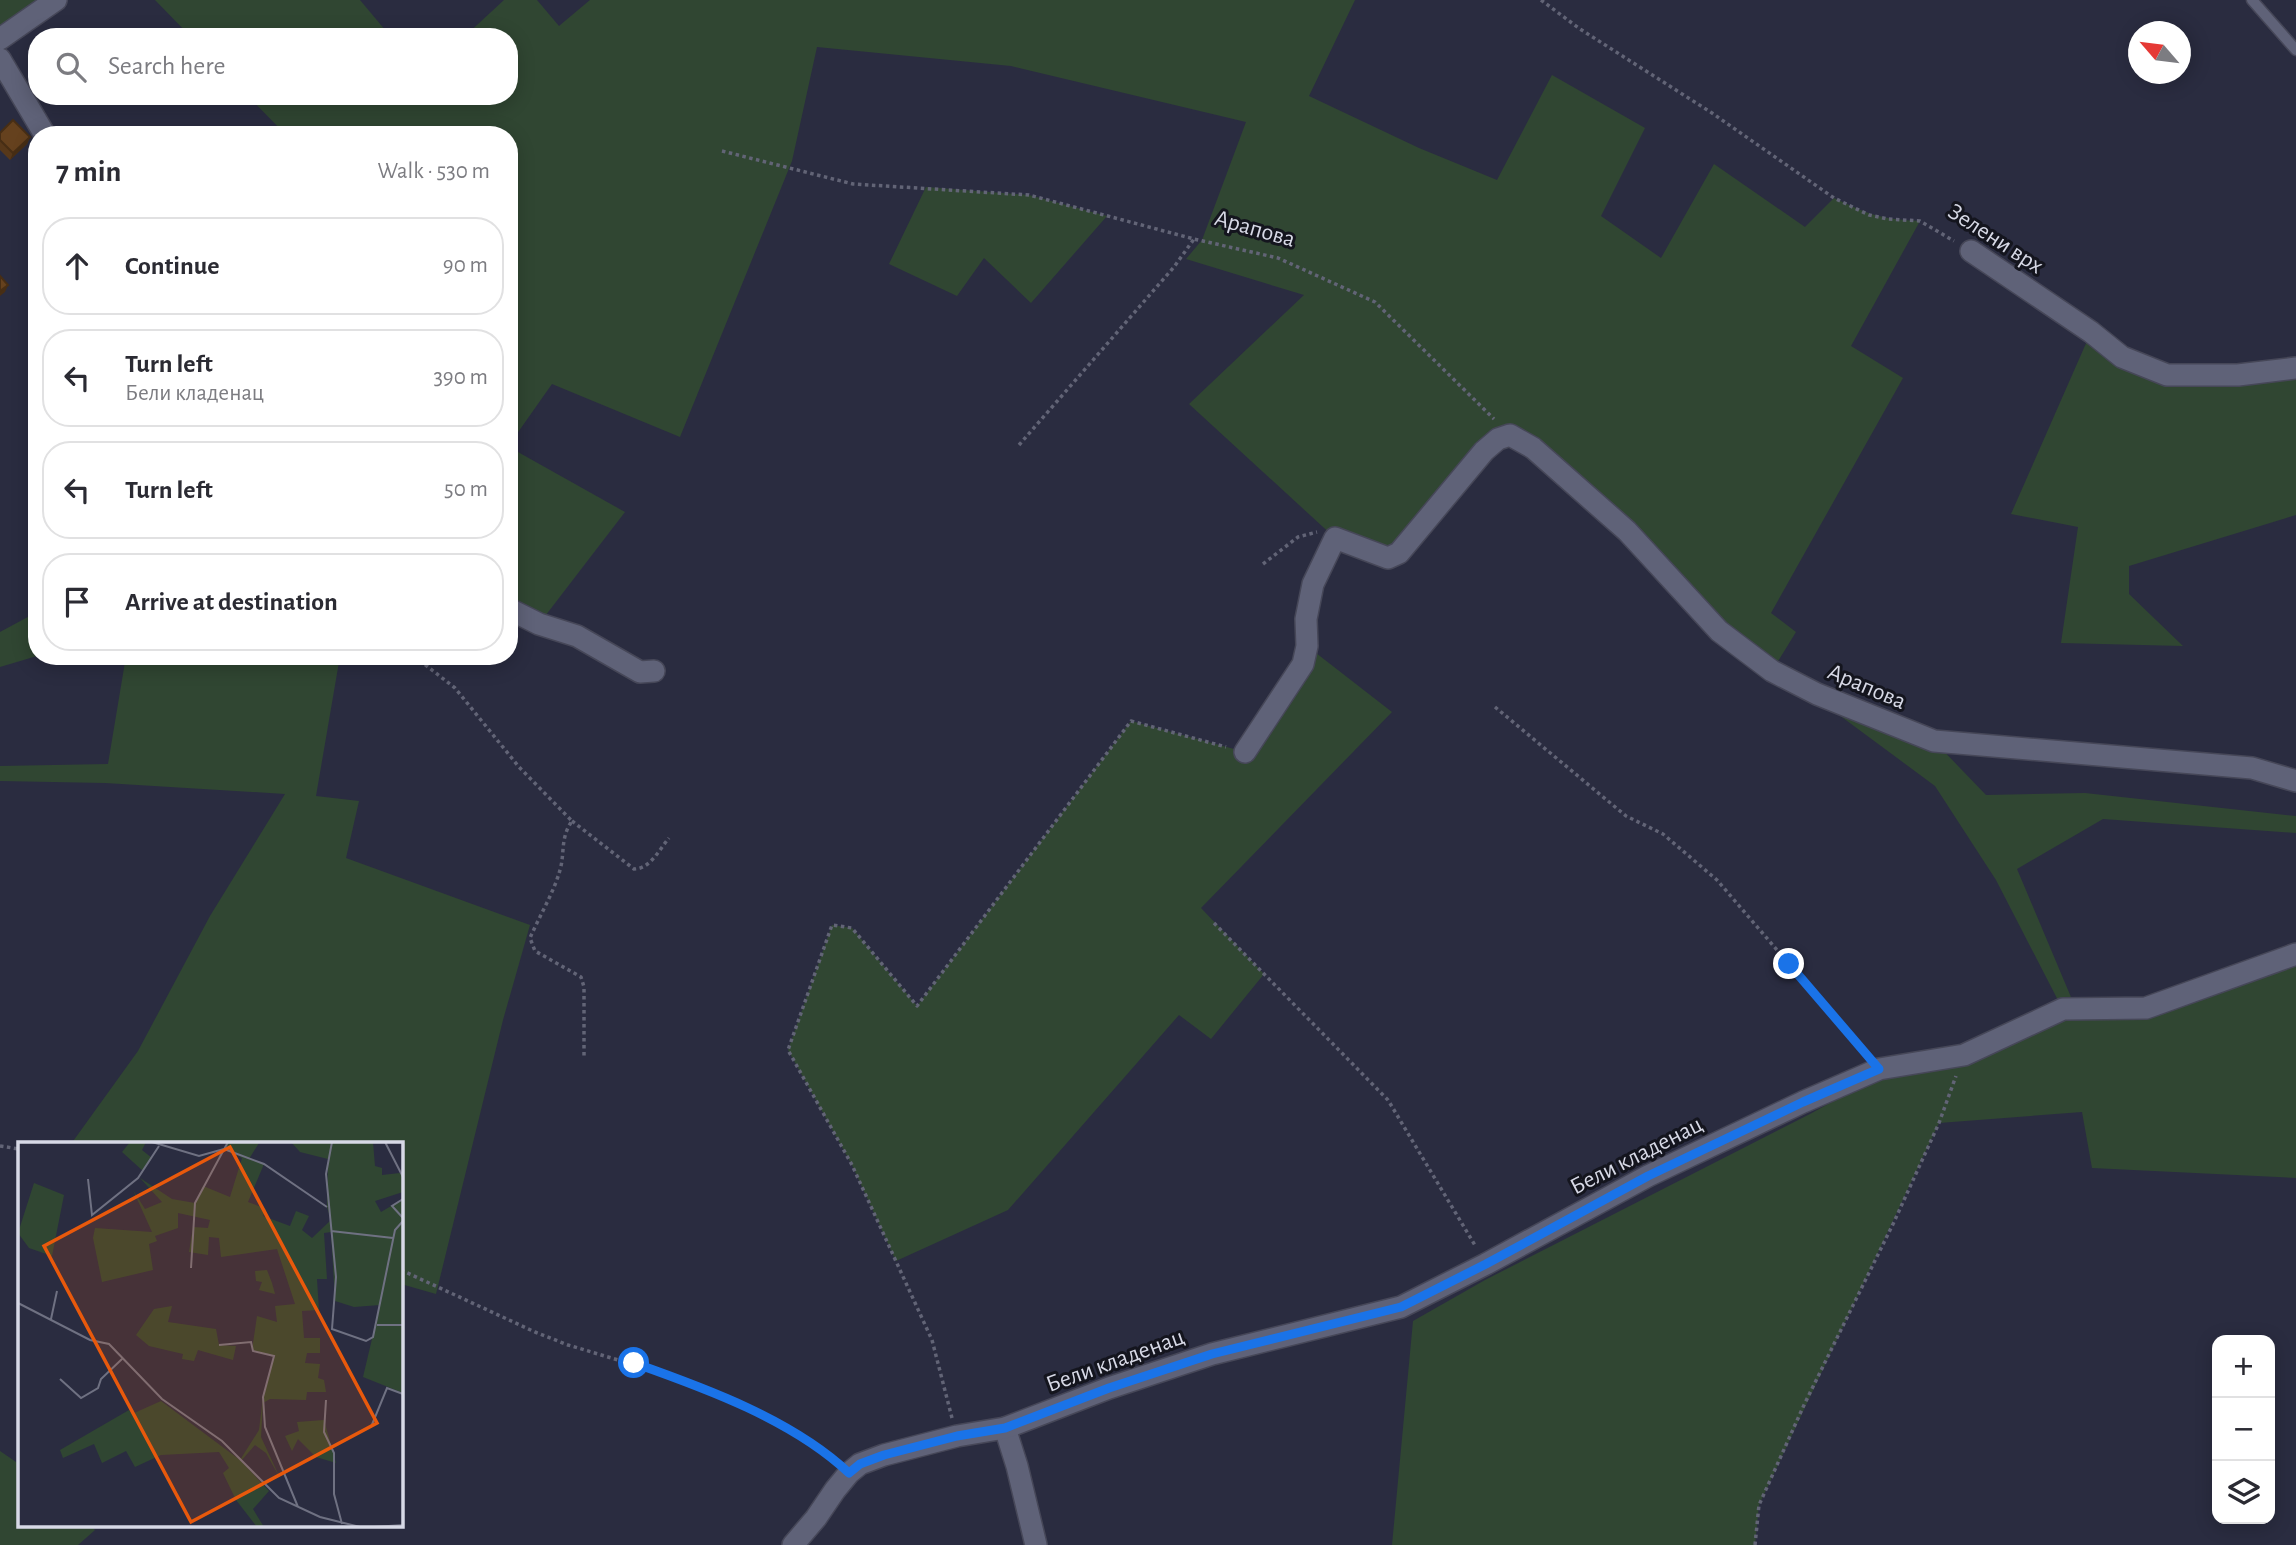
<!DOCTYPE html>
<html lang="en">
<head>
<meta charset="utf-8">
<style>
	:root { --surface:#fff; --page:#f2f2f3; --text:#2b2b33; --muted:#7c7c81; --line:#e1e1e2 }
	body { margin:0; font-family:"Alegreya Sans",sans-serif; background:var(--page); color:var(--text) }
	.controls { position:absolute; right:21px; bottom:21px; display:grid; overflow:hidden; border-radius:14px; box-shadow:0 4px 18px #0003 }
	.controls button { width:63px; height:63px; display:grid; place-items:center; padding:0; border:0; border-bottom:2px solid var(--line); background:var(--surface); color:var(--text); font:35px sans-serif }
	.compass { position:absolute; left:2128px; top:21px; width:63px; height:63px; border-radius:50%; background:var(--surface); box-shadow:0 4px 18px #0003; rotate:298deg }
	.stop { position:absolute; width:21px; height:21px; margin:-16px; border:5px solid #1a73e8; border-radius:50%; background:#fff }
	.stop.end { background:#1a73e8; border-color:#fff; box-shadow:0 2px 7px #0008 }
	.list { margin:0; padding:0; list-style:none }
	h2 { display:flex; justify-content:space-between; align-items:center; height:91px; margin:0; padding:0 28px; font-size:30px }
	h2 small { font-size:23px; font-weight:400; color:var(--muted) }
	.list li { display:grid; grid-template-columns:46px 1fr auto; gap:21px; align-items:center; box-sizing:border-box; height:98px; margin:0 14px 14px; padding:0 14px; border:2px solid var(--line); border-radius:28px }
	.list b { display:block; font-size:26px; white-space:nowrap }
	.list p { margin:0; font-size:23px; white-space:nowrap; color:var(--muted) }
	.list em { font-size:23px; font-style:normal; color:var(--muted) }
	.icon { flex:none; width:38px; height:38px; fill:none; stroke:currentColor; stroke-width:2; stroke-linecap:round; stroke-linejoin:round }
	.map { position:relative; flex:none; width:2296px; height:1545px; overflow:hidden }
	.search { position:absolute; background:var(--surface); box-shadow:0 4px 18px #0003; left:28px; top:28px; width:490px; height:77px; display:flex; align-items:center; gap:18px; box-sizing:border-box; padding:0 24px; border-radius:28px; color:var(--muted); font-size:26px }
	.panel { position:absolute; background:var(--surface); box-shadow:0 4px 18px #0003; left:28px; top:126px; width:490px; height:539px; border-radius:28px }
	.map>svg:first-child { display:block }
</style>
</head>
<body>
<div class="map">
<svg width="2296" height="1545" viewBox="0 0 2296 1545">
	<rect width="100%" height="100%" fill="#2a2c40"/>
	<!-- green -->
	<g fill="#304632">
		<polygon points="0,0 56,0 0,39"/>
		<polygon points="155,0 360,0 391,37 191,37"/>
		<path d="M504 0H537L559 26 590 0H1355L1309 96 1419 148 1497 180 1552 75 1645 128 1601 216 1661 258 1714 164 1805 227 1834 198C1870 215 1880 219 1920 221L1851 346 1903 378 1771 613 1796 632 1772 671 1934 741 1986 795 2085 793 2296 816V833L2103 819 2017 869 2076 1009 2146 1008 2296 954V1178L2092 1168 2082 1112 1939 1123 1759 1505 1755 1545H1392L1413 1321 1485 1280 1810 1114 1877 1077 2063 1010 1996 880 1935 786 1835 712 1772 671 1510 435 1399 553 1335 538 1189 404 1304 295 1186 259 1202 240 1246 122 1011 66 817 47 792 161 680 437 552 384 509 445V135H286L248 96H509V37H464Z"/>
		<polygon points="926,187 1029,195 1107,216 1031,303 984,258 957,296 889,264"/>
		<polygon points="2091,332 2167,375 2296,368 2296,515 2129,566 2129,594 2183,646 2061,643 2078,527 2011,514"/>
		<polygon points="509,447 625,512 539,624 509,609"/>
		<polygon points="37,612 37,656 0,667 0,632"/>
		<polygon points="1307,646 1392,712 1201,908 1264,974 1211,1039 1179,1015 1008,1210 896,1261 852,1165 788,1050 832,925 852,928 917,1006 1131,721 1245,752"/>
		<polygon points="126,656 340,656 316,796 359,801 346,858 530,925 503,1020 436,1294 401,1284 401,1144 71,1144 138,1051 210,916 285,794 105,783 0,781 0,766 108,764"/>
		<polygon points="0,1451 19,1464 19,1526 91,1526 95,1530 78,1545 0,1545"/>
	</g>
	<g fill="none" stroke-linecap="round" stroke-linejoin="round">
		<!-- lane casing -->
		<g stroke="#464758" stroke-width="13">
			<polyline id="lane" points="2252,0 2296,50"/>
		</g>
		<!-- street casing -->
		<g stroke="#464758" stroke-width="24">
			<g id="street">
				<polyline points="0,39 56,0"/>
				<polyline points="0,59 45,135"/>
				<polyline points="1971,251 2091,332 2122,357 2167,375 2238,375 2296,368"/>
				<polyline points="509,609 539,624 577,636 640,672 654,671"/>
				<polyline points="1245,752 1303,664 1307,646 1306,619 1313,584 1335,538 1388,558 1399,553 1484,451 1498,439 1510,435 1533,448 1627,531 1719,631 1772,671 1817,694 1934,741 2252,768 2296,781"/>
				<polyline points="1005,1428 1017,1466 1036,1545"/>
				<polyline points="793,1545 816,1518 835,1490 849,1473 860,1464 884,1455 957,1436 1005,1428 1109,1388 1212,1354 1401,1307 1486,1264 1648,1176 1803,1102 1879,1069 1964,1055 2063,1009 2146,1008 2296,954"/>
			</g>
		</g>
		<!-- path -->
		<g stroke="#626476" stroke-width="3.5" stroke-dasharray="3.5 3.5" stroke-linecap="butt">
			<polyline points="1541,0 1580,29 1712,113 1834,198 1869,215 1888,219 1920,221 1954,241"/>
			<polyline points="722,151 853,184 1029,195 1194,239 1278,258 1375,302 1494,419"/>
			<polyline points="1019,445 1174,267 1194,239"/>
			<polyline points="1263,564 1298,537 1317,532"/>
			<path d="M414 656 455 688 519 767 572 821C560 838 565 853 560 870 554 892 539 917 530 938L535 951 581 977 584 987V1058"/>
			<polyline points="1495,707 1626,816 1663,834 1717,880 1867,1055"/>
			<path d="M572 821 634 869C650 869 659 850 669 838"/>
			<polyline points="1214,923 1388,1100 1476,1247"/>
			<polyline points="0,1146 19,1149"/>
			<polyline points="401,1270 535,1332 568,1345 665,1374 727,1399 802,1437 836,1461"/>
			<polyline points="952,1418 932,1340 852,1165 788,1050 832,925 852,928 917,1006 1131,721 1226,747"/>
			<polyline points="1755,1545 1759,1505 1804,1405 1894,1222 1939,1123 1956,1076"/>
		</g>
		<!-- lane -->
		<use href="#lane" stroke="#5f6278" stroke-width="10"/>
		<!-- street -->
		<use href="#street" stroke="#5f6278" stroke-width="21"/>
	</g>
	<!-- wall -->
	<g fill="#57381a">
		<polygon points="0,133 30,137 27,144 10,160 0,150"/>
		<polygon points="37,359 37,378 30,370 33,363"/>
	</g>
	<!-- shaded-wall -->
	<g fill="#472e15">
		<polygon points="30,137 27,144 10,160 13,153"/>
		<polygon points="8,285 5,292 0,296 0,291"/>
	</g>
	<!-- building -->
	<g fill="#65411e" stroke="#472e15" stroke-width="2">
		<polygon points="13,120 30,137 13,153 0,140 0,133"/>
		<polygon points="0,276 8,285 0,291"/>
		<polygon points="37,359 37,367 33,363"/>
	</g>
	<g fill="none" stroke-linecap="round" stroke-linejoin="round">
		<!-- route -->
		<path stroke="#1a73e8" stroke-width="9" d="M634 1363C705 1388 793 1420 849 1473L860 1464 884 1455 957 1436 1005 1428 1109 1388 1212 1354 1401 1307 1486 1264 1648 1176 1803 1102 1879 1069 1789 964"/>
	</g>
	<g text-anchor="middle" stroke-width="6" stroke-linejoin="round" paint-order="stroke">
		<!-- street labels -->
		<g font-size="24" fill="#d7d9e6" stroke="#14151e">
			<text transform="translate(1255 228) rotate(16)" y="8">Арапова</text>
			<text transform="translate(1996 238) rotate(33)" y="8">Зелени врх</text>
			<text transform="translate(1867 686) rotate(23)" y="8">Арапова</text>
			<text transform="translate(1636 1155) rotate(-27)" y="8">Бели кладенац</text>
			<text transform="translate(1115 1360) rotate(-20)" y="8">Бели кладенац</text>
		</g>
	</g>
	<!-- overview -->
	<g transform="translate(18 1142)">
		<rect width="385" height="385" fill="#2a2c40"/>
		<path d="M112 0H128L124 8 134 16 125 29 104 10ZM210 0 241 1 231 17 246 22 230 60 248 67 245 74 272 84 278 69 291 74 284 88 294 96 313 78 309 65 310 17 282 10 273 0H355L357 24 364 26V33L382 31 385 35V50L357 59 363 70 385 57V251L345 235 362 163 336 165 317 159 313 90 306 91 309 137H299L301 168 284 169 286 196H302V211H289L287 221 302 222 300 236 306 238 308 250H289L288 258 252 257 245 261 243 295 262 336 248 311 237 303 223 319 251 349 235 367 246 385H239L218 358 205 331 211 326 201 310 143 313 117 325 108 309 84 321 76 302 45 316 42 308 111 268 114 272 143 259 222 318 241 288 245 255 256 215 234 208 239 174 259 180 257 164 277 162 259 107 203 115 201 96 191 95 190 113 171 110 175 85 190 86 192 78 160 71V86L137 94 139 99 131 102 135 128 84 140 75 96 77 86 134 90 115 48 127 67 144 60 122 36 154 57 177 61 185 44 212 55 224 16 206 7ZM16 41 46 53 34 114 11 106 0 91ZM249 128 254 141 257 152 241 148 244 140 238 139 237 129ZM154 164 150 180 198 187 201 203 218 204 215 218 180 208 176 219 164 217 165 212 131 204 118 193 136 167ZM306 278 318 321 298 315 280 297 274 309 267 294 281 289 279 280Z" fill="#304632"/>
		<path fill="none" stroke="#6f7182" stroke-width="2" d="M134 0 181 14 206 7M314 0 308 32 318 135 314 187 348 199 355 195 377 88 385 79M367 0 385 35M206 7 246 22 309 65M70 37 74 73 120 36 141 4M385 57 374 64 385 76M313 89 375 96M173 126 177 61 210 0M0 161 72 198 91 202 144 257 204 299 261 356 302 375 342 385M33 177 39 149M359 183H385M201 203 233 200 235 209 256 214 245 255 247 285 280 365M42 237 63 256 80 246 83 237 104 217M308 258 306 290 316 311V352L324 382M353 285 369 246 385 252M356 385 385 383"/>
		<path fill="#e8590c" fill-opacity="0.15" stroke="#e8590c" stroke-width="3.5" d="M212 5 359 281 173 380 26 104Z"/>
		<rect width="385" height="385" fill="none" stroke="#d7d9e6" stroke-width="3.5"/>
	</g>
</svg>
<div class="controls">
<button>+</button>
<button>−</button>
<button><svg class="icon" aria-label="layers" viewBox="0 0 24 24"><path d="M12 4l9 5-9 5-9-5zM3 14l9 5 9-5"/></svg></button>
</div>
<svg class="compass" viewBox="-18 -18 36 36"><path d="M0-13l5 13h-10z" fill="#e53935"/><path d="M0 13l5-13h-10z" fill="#7c7c81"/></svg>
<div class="stop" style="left:634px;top:1363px"></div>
<div class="stop end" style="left:1789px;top:964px"></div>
<div class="search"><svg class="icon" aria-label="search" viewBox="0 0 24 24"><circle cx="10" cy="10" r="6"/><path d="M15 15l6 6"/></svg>Search here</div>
<section class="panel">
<h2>7 min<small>Walk · 530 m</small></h2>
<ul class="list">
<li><svg class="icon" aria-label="ahead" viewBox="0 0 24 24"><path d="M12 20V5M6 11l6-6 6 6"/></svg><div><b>Continue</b></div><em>90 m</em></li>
<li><svg class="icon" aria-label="left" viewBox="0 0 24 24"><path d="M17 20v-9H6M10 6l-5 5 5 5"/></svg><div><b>Turn left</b><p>Бели кладенац</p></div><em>390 m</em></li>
<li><svg class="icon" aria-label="left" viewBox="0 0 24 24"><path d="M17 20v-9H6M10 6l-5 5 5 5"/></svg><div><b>Turn left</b></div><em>50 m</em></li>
<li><svg class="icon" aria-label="arrive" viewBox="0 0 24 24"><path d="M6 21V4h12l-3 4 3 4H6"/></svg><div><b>Arrive at destination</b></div></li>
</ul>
</section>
</div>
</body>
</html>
